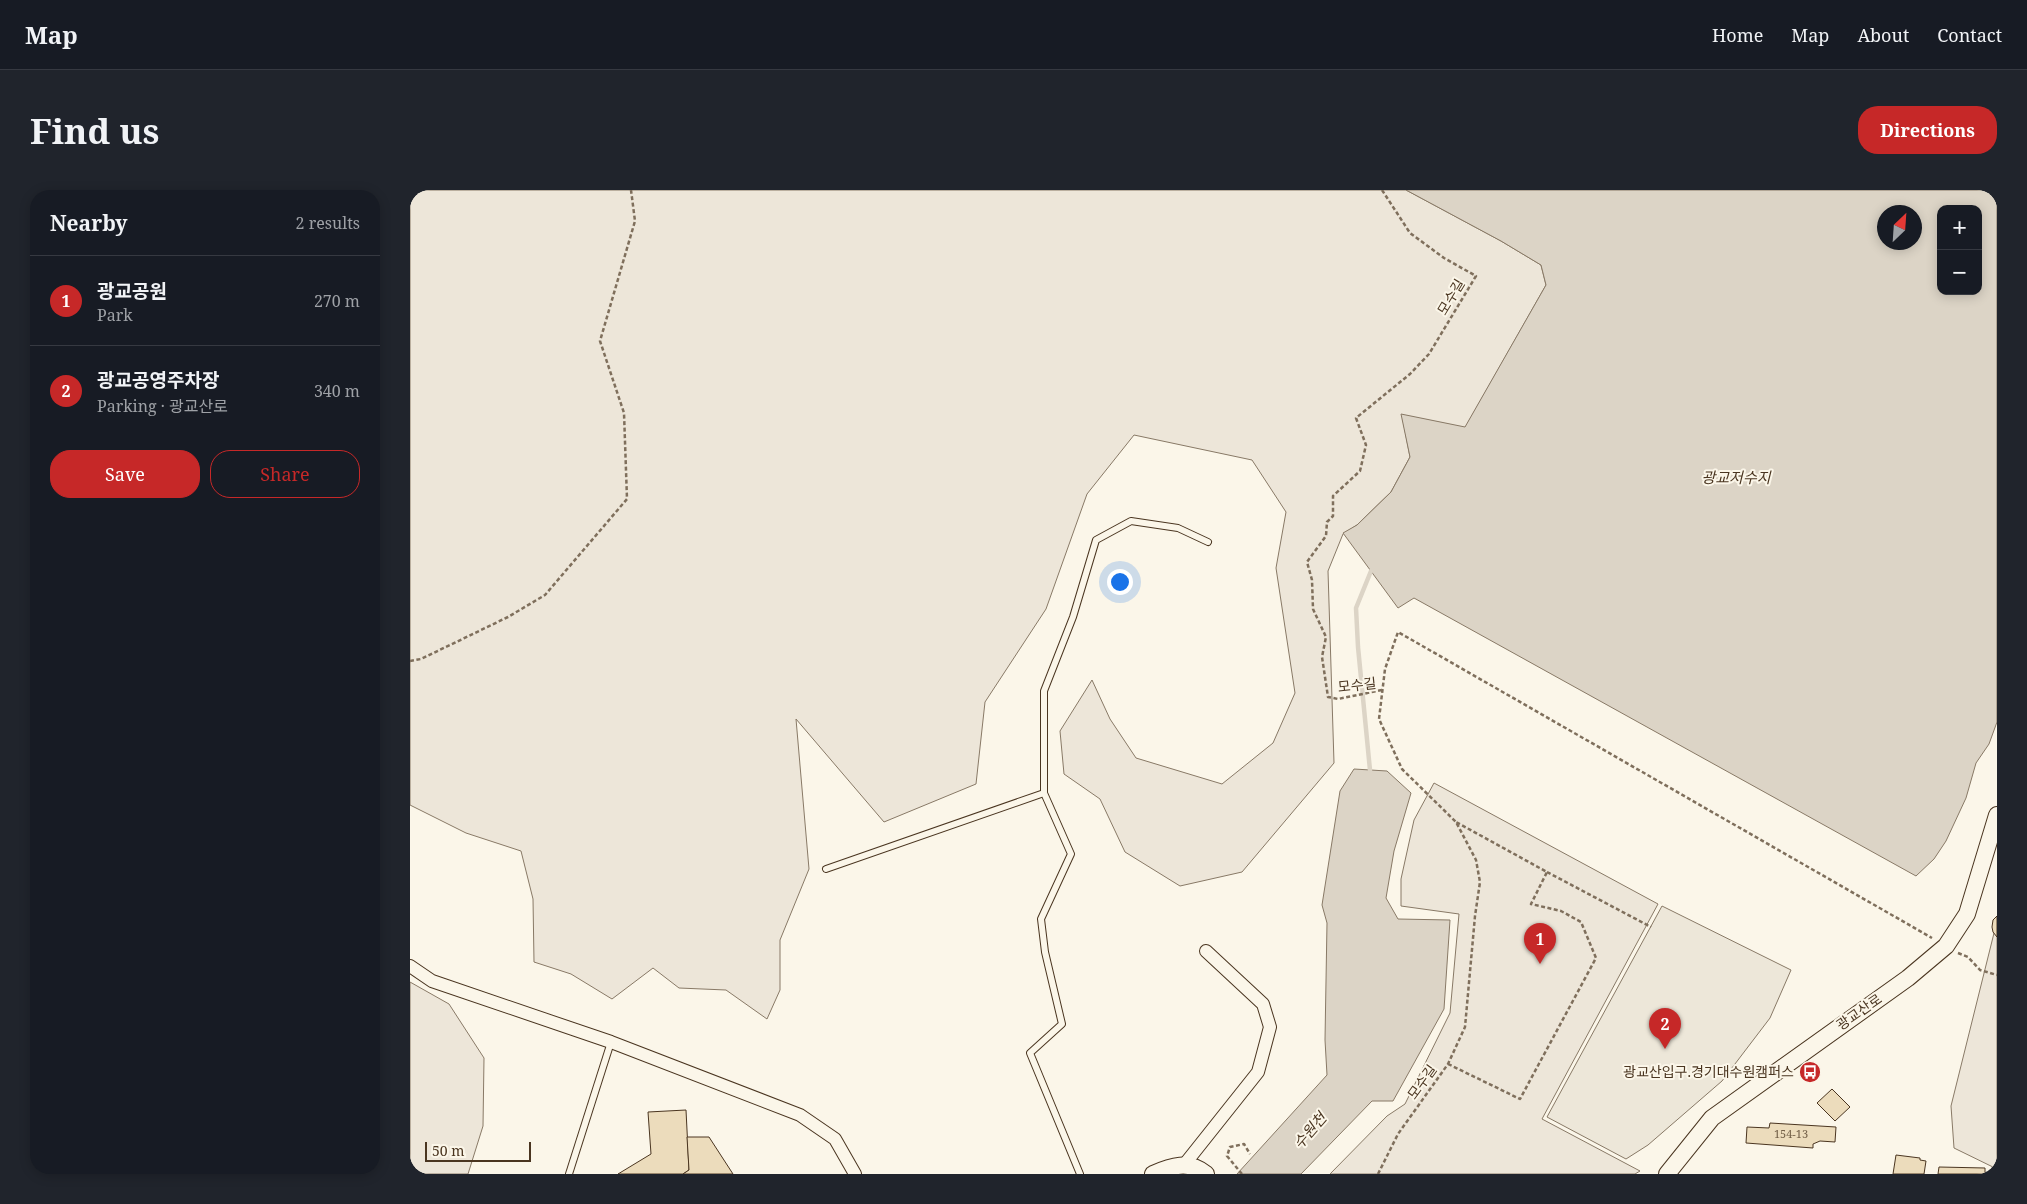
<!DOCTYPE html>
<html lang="en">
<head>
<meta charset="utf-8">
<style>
	:root { --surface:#171b24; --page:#20242c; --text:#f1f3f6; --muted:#9ea1a6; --line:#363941; --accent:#c62828 }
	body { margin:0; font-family:"Noto Serif","Noto Sans KR",serif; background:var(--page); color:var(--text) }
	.controls { position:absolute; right:15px; top:15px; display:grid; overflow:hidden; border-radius:10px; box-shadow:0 2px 12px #0003 }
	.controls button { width:45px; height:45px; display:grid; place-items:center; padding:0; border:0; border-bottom:1px solid var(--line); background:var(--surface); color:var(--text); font:25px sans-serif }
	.compass { position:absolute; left:1467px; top:15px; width:45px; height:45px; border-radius:50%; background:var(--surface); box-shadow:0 2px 12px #0003; rotate:25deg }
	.scale { position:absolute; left:15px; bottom:12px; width:106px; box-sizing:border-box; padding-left:5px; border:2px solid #4a3520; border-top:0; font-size:14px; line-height:18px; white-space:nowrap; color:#4a3520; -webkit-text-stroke:4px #fbf6e9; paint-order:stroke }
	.you { position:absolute; left:709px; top:391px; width:18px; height:18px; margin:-12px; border:4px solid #fff; border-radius:50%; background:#1a73e8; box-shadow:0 0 0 8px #1a73e833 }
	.badge { display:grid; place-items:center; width:32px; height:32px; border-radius:50%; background:var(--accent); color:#fff; font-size:16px; font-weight:700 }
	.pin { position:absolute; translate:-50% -41px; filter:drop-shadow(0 1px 2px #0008) }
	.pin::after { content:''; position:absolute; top:26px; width:18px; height:15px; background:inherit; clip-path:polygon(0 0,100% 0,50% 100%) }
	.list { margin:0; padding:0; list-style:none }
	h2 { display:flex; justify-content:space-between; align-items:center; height:65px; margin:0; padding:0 20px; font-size:21px }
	h2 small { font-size:16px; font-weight:400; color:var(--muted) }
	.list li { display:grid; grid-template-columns:32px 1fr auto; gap:15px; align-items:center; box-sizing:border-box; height:90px; padding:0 20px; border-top:1px solid var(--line) }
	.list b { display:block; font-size:19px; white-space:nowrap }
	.list p { margin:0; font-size:16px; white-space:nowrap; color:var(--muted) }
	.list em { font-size:16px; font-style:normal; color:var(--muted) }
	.actions { display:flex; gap:10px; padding:15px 20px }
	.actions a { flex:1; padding:11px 0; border:1px solid var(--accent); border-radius:20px; text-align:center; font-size:18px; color:var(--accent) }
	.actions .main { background:var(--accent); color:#fff }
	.map { position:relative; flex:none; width:1587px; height:984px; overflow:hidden; border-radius:20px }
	header { display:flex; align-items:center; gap:30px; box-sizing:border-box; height:70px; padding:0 25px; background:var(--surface); border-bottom:1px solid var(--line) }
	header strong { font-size:24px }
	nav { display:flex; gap:28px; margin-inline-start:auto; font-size:18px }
	.intro { display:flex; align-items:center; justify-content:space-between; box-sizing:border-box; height:120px; padding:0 30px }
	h1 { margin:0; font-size:35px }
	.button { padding:12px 22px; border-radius:20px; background:var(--accent); color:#fff; font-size:18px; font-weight:700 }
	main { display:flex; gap:30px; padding:0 30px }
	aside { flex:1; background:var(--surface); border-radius:20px; box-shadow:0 2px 12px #0003 }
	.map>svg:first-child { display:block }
</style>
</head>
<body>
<header>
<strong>Map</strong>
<nav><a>Home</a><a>Map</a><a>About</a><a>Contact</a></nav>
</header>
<div class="intro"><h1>Find us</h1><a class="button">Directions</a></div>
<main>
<aside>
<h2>Nearby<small>2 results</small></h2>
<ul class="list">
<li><span class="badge">1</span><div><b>광교공원</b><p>Park</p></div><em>270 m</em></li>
<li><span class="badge">2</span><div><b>광교공영주차장</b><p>Parking · 광교산로</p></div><em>340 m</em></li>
</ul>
<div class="actions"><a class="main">Save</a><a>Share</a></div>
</aside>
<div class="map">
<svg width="1587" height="984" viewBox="0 0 1587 984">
	<rect width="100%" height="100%" fill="#fbf6e9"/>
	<!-- green -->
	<g fill="#ede6d9" stroke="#887966">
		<polygon points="0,0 996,0 1091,51 1131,75 1136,95 1055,238 992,225 1000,267 981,302 947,335 933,344 918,381 924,573 832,682 770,696 715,662 690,609 654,584 650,541 682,490 700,529 726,568 812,594 863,553 885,503 866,378 876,322 842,270 724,245 677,304 636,419 575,512 566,594 474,632 386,529 399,679 370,750 370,800 357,829 316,800 269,798 243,778 202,809 161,784 124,772 123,709 111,661 56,643 0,615"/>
		<polygon points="1024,593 1248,714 1132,929 1230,981 1225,984 920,984 977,926 995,914 1040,823 1049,724 991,716 991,689 1004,630"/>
		<polygon points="1587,731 1587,979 1544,958 1541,916"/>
		<polygon points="0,792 39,814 74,868 73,936 58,984 0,984"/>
	</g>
	<!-- parking -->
	<polygon fill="#ede7d9" stroke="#887966" points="1252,716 1381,780 1360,828 1312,891 1238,955 1216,969 1137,927"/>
	<!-- water -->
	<g fill="#dcd4c6" stroke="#887966" fill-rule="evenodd">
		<path d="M996 0H1587V532L1579 554 1566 573 1556 608 1536 651 1524 669 1506 686 1004 408 988 418 933 343 947 335 981 302 1000 267 991 224 1055 237 1136 95 1131 75 1091 51ZM1531 19H1568V101H1531ZM1474 22H1504V52H1474Z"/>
		<polygon points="944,579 977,581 1001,603 984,661 976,708 988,729 1040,730 1034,819 983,911 962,911 891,984 827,984 917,885 915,850 917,733 912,715 930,601"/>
	</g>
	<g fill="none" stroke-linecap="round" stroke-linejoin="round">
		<!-- stream -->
		<polyline stroke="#dcd4c6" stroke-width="4.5" points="960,580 948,457 946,418 961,381"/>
	</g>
	<!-- building -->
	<g fill="#ecdcbc" stroke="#4a3520">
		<polygon points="1587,726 1587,747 1583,742 1582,737 1583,730"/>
		<polygon points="1422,899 1440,917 1425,931 1407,913"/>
		<polygon points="276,920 279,980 273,984 208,984 241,964 238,922"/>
		<polygon points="1360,933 1426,937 1425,952 1410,951 1403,954 1403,958 1336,953 1337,937 1359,938"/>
		<polygon points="277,947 299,947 323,984 273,984 279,980"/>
		<polygon points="1486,965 1510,968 1510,970 1516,971 1514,984 1483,984"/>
		<polygon points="1529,977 1575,978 1575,984 1528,984"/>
	</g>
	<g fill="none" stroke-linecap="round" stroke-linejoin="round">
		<!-- service casing -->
		<g stroke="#4a3520" stroke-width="8">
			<g id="service">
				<polyline points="416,679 634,603"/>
				<polyline points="159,984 201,852"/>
				<polyline points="670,984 620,863 652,834 635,762 631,729 661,664 634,603 634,501 663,427 686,350 721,331 768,338 798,352"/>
			</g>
		</g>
		<!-- minor casing -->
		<g stroke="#4a3520" stroke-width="14">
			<g id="minor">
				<polyline points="0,776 22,791 201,852 390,925 425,949 445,984"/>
				<polyline points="774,975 848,882 860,837 853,814 796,761"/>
			</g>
		</g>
		<!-- tertiary casing -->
		<g stroke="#4a3520" stroke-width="18">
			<g id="tertiary">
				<path d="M743 984C761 976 779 970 796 984"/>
				<polyline points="1257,984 1302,928 1498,788 1536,756 1557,724 1587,625"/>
			</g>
		</g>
		<!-- path -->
		<g stroke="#7f6f5c" stroke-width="2.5" stroke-dasharray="4 2.5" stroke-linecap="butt">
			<polyline points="972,0 1000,43 1034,68 1066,86 1019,164 1000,184 946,228 956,255 950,281 923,306 923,326 917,332 916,346 897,372 902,390 903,419 916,447 912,467 918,507 928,509 972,500"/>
			<polyline points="0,471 11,469 98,427 135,405 217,309 214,223 190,151 225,31 221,0"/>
			<polyline points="1137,682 1241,737"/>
			<polyline points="1548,763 1558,767 1570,780 1587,785"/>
			<polyline points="1038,874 1110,909 1186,768 1171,732 1151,721 1121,714 1137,682 1046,632"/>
			<polyline points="832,984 817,966 820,957 834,954 840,964"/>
			<polyline points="968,984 988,944 1038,874 1055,837 1065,726 1070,692 1066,670 1046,632 992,579 969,529 975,479 988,442 1522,748"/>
		</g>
		<!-- service -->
		<use href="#service" stroke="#fbf6e9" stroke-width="6"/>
		<!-- minor -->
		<use href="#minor" stroke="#fbf6e9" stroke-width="12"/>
		<!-- tertiary -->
		<use href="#tertiary" stroke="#fbf6e9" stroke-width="16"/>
	</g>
	<!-- icons -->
	<defs>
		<g id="bus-disc" transform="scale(1.125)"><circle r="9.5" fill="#c62828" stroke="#fbf6e9"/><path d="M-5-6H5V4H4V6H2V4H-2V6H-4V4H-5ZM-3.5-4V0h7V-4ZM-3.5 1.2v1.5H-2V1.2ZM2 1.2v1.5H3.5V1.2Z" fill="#fff"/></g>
	</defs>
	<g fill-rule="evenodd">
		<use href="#bus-disc" x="1400" y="882"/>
	</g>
	<g text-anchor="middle" stroke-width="4" stroke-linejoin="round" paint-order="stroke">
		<!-- number labels -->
		<g font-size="11" fill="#725f47">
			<text x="1381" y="948">154-13</text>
		</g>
		<!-- street labels -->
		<g font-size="14" fill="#4a3520" stroke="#fbf6e9">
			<text transform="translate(1041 107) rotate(-59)" y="5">모수길</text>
			<text transform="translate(947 495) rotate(-6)" y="5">모수길</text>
			<text transform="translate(1449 822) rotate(-35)" y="5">광교산로</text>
			<text transform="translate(1012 892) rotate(-54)" y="5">모수길</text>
		</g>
		<!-- poi labels -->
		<g font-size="14" fill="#4a3520" stroke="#fbf6e9" text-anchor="end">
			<text x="1384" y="887">광교산입구.경기대수원캠퍼스</text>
		</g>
		<!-- water labels -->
		<g font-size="15" font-style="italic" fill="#4a3520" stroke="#fbf6e9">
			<text x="1326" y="293">광교저수지</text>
			<text transform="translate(900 941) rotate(-49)" y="5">수원천</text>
		</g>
	</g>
</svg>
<div class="controls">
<button>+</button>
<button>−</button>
</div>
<svg class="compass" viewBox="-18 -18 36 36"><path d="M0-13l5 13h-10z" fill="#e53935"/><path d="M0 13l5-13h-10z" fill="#9ea1a6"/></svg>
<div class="scale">50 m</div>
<div class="you"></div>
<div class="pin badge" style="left:1130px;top:774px">1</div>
<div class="pin badge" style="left:1255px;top:859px">2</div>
</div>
</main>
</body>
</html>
